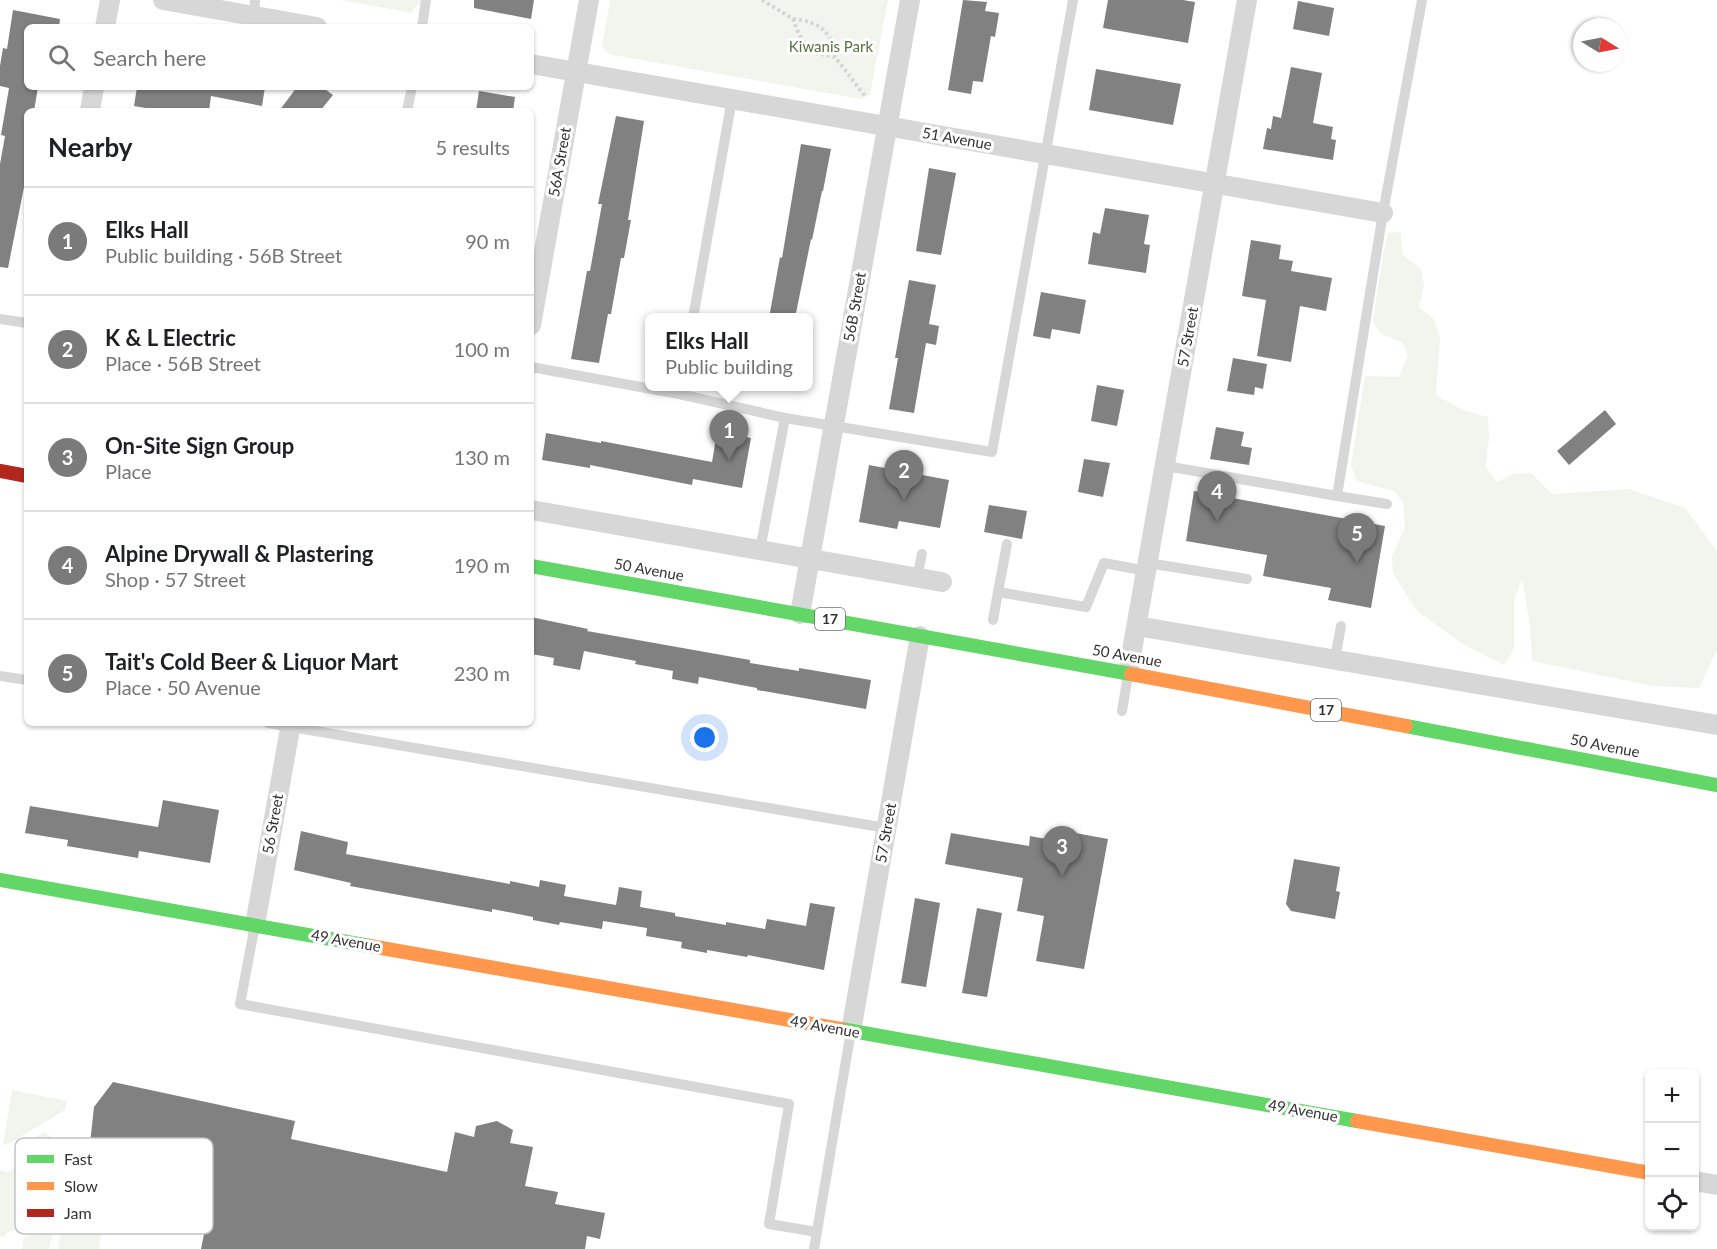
<!DOCTYPE html>
<html lang="en">
<head>
<meta charset="utf-8">
<style>
	:root { --surface:#fff; --page:#f2f2f2; --text:#202124; --muted:#757577; --line:#e0e0e0; --accent:#7a7a7a }
	body { margin:0; font-family:Lato,sans-serif; background:var(--page); color:var(--text) }
	.controls { position:absolute; right:18px; bottom:18px; display:grid; overflow:hidden; border-radius:9px; box-shadow:0 2px 4px #0004 }
	.controls button { width:54px; height:54px; display:grid; place-items:center; padding:0; border:0; border-bottom:2px solid var(--line); background:var(--surface); color:var(--text); font:30px sans-serif }
	.compass { position:absolute; left:1573px; top:18px; width:54px; height:54px; border-radius:50%; background:var(--surface); box-shadow:0 2px 4px #0004; rotate:100deg }
	.you { position:absolute; left:705px; top:738px; width:21px; height:21px; margin:-15px; border:4px solid #fff; border-radius:50%; background:#1a73e8; box-shadow:0 0 0 9px #1a73e833 }
	.badge { display:grid; place-items:center; width:39px; height:39px; border-radius:50%; background:var(--accent); color:#fff; font-size:20px; font-weight:700 }
	.pin { position:absolute; translate:-50% -50px; filter:drop-shadow(0 2px 3px #0008) }
	.pin::after { content:''; position:absolute; top:32px; width:21px; height:18px; background:inherit; clip-path:polygon(0 0,100% 0,50% 100%) }
	.popup { position:absolute; left:645px; top:313px; width:168px; height:78px; box-sizing:border-box; display:grid; place-content:center; border-radius:9px; background:var(--surface); filter:drop-shadow(0 2px 4px #0005); font-size:20px; white-space:nowrap; color:var(--muted) }
	.popup b { font-size:22px; color:var(--text) }
	.popup::after { content:''; position:absolute; left:50%; top:100%; margin-left:-12px; border:12px solid transparent; border-top-color:var(--surface) }
	.list { margin:0; padding:0; list-style:none }
	h2 { display:flex; justify-content:space-between; align-items:center; height:78px; margin:0; padding:0 24px; font-size:26px }
	h2 small { font-size:20px; font-weight:400; color:var(--muted) }
	.list li { display:grid; grid-template-columns:39px 1fr auto; gap:18px; align-items:center; box-sizing:border-box; height:108px; padding:0 24px; border-top:2px solid var(--line) }
	.list b { display:block; font-size:22px; white-space:nowrap }
	.list p { margin:0; font-size:20px; white-space:nowrap; color:var(--muted) }
	.list em { font-size:20px; font-style:normal; color:var(--muted) }
	.icon { flex:none; width:33px; height:33px; fill:none; stroke:currentColor; stroke-width:2; stroke-linecap:round; stroke-linejoin:round }
	.map { position:relative; flex:none; width:1717px; height:1249px; overflow:hidden }
	.search { position:absolute; background:var(--surface); box-shadow:0 2px 4px #0004; left:24px; top:24px; width:510px; height:66px; display:flex; align-items:center; gap:15px; box-sizing:border-box; padding:0 21px; border-radius:9px; color:var(--muted); font-size:22px }
	.panel { position:absolute; background:var(--surface); box-shadow:0 2px 4px #0004; left:24px; top:108px; width:510px; height:618px; border-radius:9px }
	.map>svg:first-child { display:block }
</style>
</head>
<body>
<div class="map">
<svg width="1717" height="1249" viewBox="0 0 1717 1249">
	<rect width="100%" height="100%" fill="#fff"/>
	<!-- green -->
	<g fill="#f1f5ed">
		<polygon points="341,0 426,0 413,9 412,13"/>
		<polygon points="610,0 888,0 870,95 861,99 608,54 602,45"/>
		<polygon points="1401,232 1402,254 1421,269 1424,287 1419,307 1433,318 1440,337 1436,395 1463,410 1488,417 1489,440 1485,466 1497,482 1513,474 1531,473 1552,494 1629,489 1685,508 1717,551 1717,650 1699,688 1653,686 1532,661 1530,626 1522,579 1514,600 1514,649 1504,665 1464,645 1416,610 1393,573 1392,557 1405,527 1403,502 1394,491 1357,481 1351,465 1365,376 1399,377 1408,355 1402,342 1381,334 1373,322 1381,266 1388,233"/>
		<polygon points="12,1090 67,1101 65,1110 7,1145 3,1144"/>
		<polygon points="45,1132 59,1145 69,1149 55,1218 6,1233 6,1237 0,1236 0,1170 9,1172 15,1167 17,1148"/>
		<polygon points="79,1149 86,1151 85,1163 92,1164 99,1189 107,1191 99,1249 58,1249"/>
		<polygon points="51,1230 53,1233 49,1249 22,1249 24,1237"/>
	</g>
	<!-- building -->
	<g fill="#818181">
		<polygon points="474,0 534,0 531,19 474,8"/>
		<polygon points="963,0 987,2 985,11 999,13 995,37 991,36 983,82 973,81 971,94 948,90"/>
		<polygon points="1108,0 1183,0 1195,2 1188,43 1103,28"/>
		<polygon points="1298,1 1334,8 1329,36 1293,29"/>
		<polygon points="13,10 60,19 59,27 27,27 27,87 38,87 34,111 27,111 27,182 25,182 8,268 0,267 0,164 5,136 1,135 9,88 0,86 0,66 3,48 7,49"/>
		<polygon points="1291,67 1322,73 1313,123 1333,127 1331,139 1336,140 1333,160 1263,149 1267,128 1271,129 1273,116 1281,118"/>
		<polygon points="1096,69 1181,84 1173,125 1089,110"/>
		<polygon points="137,87 206,88 265,87 262,106 211,96 209,111 163,111 134,106"/>
		<polygon points="297,87 322,87 333,95 320,111 279,111"/>
		<polygon points="479,91 515,97 513,111 476,111"/>
		<polygon points="616,116 644,121 628,220 631,220 624,258 621,258 611,314 608,314 599,363 571,359 587,271 590,271 602,204 598,204"/>
		<polygon points="801,144 831,149 823,191 822,191 812,240 811,239 795,318 769,318 780,257 782,258"/>
		<polygon points="929,168 956,173 941,255 916,251"/>
		<polygon points="1105,208 1149,215 1144,244 1150,245 1146,273 1088,264 1093,232 1100,234"/>
		<polygon points="1251,240 1281,245 1279,259 1293,261 1291,271 1332,278 1326,311 1300,306 1291,362 1257,356 1266,300 1242,296"/>
		<polygon points="909,280 936,285 929,324 939,326 936,345 926,343 914,413 889,409 898,358 895,358"/>
		<polygon points="1041,292 1086,300 1080,334 1052,329 1050,339 1033,336"/>
		<polygon points="1233,358 1267,364 1263,389 1255,387 1254,395 1227,391"/>
		<polygon points="1097,385 1124,390 1117,426 1091,421"/>
		<polygon points="1605,410 1616,424 1569,465 1557,451"/>
		<polygon points="1216,427 1244,432 1241,446 1252,448 1249,465 1210,459"/>
		<polygon points="717,432 751,438 742,488 693,479 692,485 590,465 590,468 542,460 546,433 601,443 601,441 712,462"/>
		<polygon points="1084,459 1110,463 1103,497 1078,492"/>
		<polygon points="869,465 949,480 940,528 899,521 897,529 859,522"/>
		<polygon points="1194,491 1385,526 1371,608 1328,600 1331,588 1263,576 1267,555 1186,541"/>
		<polygon points="989,505 1027,511 1022,539 984,532"/>
		<polygon points="531,617 588,629 587,631 750,660 750,663 799,671 799,668 871,680 866,709 757,690 757,688 699,677 698,684 672,679 673,671 635,664 636,661 584,651 580,670 553,665 554,658 531,654"/>
		<polygon points="163,800 219,810 210,863 139,851 138,858 67,846 68,840 25,833 30,806 158,827"/>
		<polygon points="1059,830 1108,839 1084,969 1036,961 1044,916 1017,911 1023,878 945,864 951,833 1029,846 1030,836 1057,841"/>
		<polygon points="301,831 348,842 346,854 510,884 510,881 539,887 540,880 566,885 564,896 616,905 619,887 642,891 640,907 675,913 675,916 726,925 726,922 765,929 767,919 806,926 810,903 835,907 824,970 748,955 747,957 707,950 707,953 681,948 682,942 646,936 647,928 603,921 602,929 560,922 559,925 533,920 533,917 492,909 492,912 350,886 351,883 294,870"/>
		<polygon points="1294,859 1340,867 1336,891 1340,892 1335,919 1291,911 1286,904"/>
		<polygon points="915,898 940,903 926,987 901,983"/>
		<polygon points="977,908 1002,913 987,997 962,993"/>
		<polygon points="113,1082 295,1121 291,1139 447,1172 455,1132 474,1137 476,1126 497,1121 513,1130 510,1143 533,1147 525,1186 558,1192 555,1204 605,1213 600,1239 587,1236 585,1249 201,1249 205,1229 113,1211 121,1169 88,1162 94,1107"/>
	</g>
	<g fill="none" stroke-linecap="round" stroke-linejoin="round">
		<!-- path -->
		<g stroke="#d6d6d6" stroke-width="4" stroke-dasharray="3 3" stroke-linecap="butt">
			<polyline points="762,0 793,19 797,30 807,48 815,53 835,57 865,96"/>
			<path d="M793 19C818 21 833 32 835 57"/>
		</g>
		<!-- lane -->
		<g stroke="#d7d7d7" stroke-width="10">
			<polyline points="254,16 255,0"/>
			<polyline points="422,27 426,0"/>
			<polyline points="407,111 412,87"/>
			<polyline points="693,318 732,99"/>
			<polyline points="0,319 27,323"/>
			<polyline points="531,367 679,394"/>
			<polyline points="680,386 679,394 785,418 992,452 1073,0"/>
			<polyline points="1166,466 1337,496 1383,213 1422,0"/>
			<polyline points="1337,496 1387,504"/>
			<polyline points="1007,544 998,592 1086,607 1104,563 1147,571"/>
			<polyline points="760,550 785,418"/>
			<polyline points="1148,563 1247,579"/>
			<polyline points="917,577 922,554"/>
			<polyline points="993,620 998,592"/>
			<polyline points="1335,659 1341,626"/>
			<polyline points="0,676 27,680"/>
			<polyline points="1122,711 1128,675"/>
			<polyline points="268,723 886,828"/>
			<polyline points="255,925 240,1004 789,1104 769,1224 817,1232"/>
			<polyline points="814,1249 851,1031"/>
		</g>
		<!-- street -->
		<g stroke="#d7d7d7" stroke-width="20">
			<polyline points="163,0 317,27"/>
			<polyline points="105,27 110,0"/>
			<polyline points="531,64 1383,213"/>
			<polyline points="90,111 94,87"/>
			<polyline points="531,325 589,0"/>
			<polyline points="531,510 942,582"/>
			<polyline points="800,614 910,0"/>
			<polyline points="1137,626 1717,725"/>
			<polyline points="1128,673 1247,0"/>
			<polyline points="255,925 291,723"/>
			<polyline points="851,1031 920,636"/>
			<polyline points="1694,1181 1717,1185"/>
		</g>
		<!-- fast -->
		<g stroke="#63d668" stroke-width="14">
			<polyline points="531,566 1131,674"/>
			<polyline points="1406,726 1717,785"/>
			<polyline points="0,880 370,946"/>
			<polyline points="841,1029 1357,1121"/>
		</g>
		<!-- slow -->
		<g stroke="#ff974d" stroke-width="14">
			<polyline points="1131,674 1406,726"/>
			<polyline points="370,946 841,1029"/>
			<polyline points="1357,1121 1650,1173"/>
		</g>
		<!-- jam -->
		<polyline stroke="#b3261e" stroke-width="14" points="0,471 27,476"/>
	</g>
	<g text-anchor="middle" stroke-width="6" stroke-linejoin="round" paint-order="stroke">
		<!-- shield labels -->
		<g fill="#fff" stroke="#707070" stroke-width="1.5">
			<rect x="815" y="608" width="30" height="22" rx="4.5"/>
			<rect x="1311" y="699" width="30" height="22" rx="4.5"/>
		</g>
		<g font-size="14" font-weight="bold" fill="#333">
			<text x="830" y="624">17</text>
			<text x="1326" y="715">17</text>
		</g>
		<!-- park labels -->
		<g font-size="15" fill="#56703f" stroke="#fff">
			<text x="831" y="52">Kiwanis Park</text>
		</g>
		<!-- street labels -->
		<g font-size="15" fill="#333" stroke="#fff">
			<text transform="translate(957 139) rotate(10)" y="5">51 Avenue</text>
			<text transform="translate(560 162) rotate(-80)" y="5">56A Street</text>
			<text transform="translate(855 307) rotate(-80)" y="5">56B Street</text>
			<text transform="translate(1188 337) rotate(-80)" y="5">57 Street</text>
			<text transform="translate(649 570) rotate(10)" y="5">50 Avenue</text>
			<text transform="translate(1127 656) rotate(10)" y="5">50 Avenue</text>
			<text transform="translate(1605 746) rotate(11)" y="5">50 Avenue</text>
			<text transform="translate(273 824) rotate(-80)" y="5">56 Street</text>
			<text transform="translate(886 833) rotate(-80)" y="5">57 Street</text>
			<text transform="translate(346 941) rotate(10)" y="5">49 Avenue</text>
			<text transform="translate(825 1027) rotate(10)" y="5">49 Avenue</text>
			<text transform="translate(1303 1111) rotate(10)" y="5">49 Avenue</text>
		</g>
	</g>
	<!-- legend -->
	<rect x="15" y="1138" width="198" height="96" rx="9" fill="#fff" stroke="#c2c2c2" stroke-width="1.5"/>
	<rect x="27" y="1155" width="27" height="8" fill="#63d668"/>
	<rect x="27" y="1182" width="27" height="8" fill="#ff974d"/>
	<rect x="27" y="1209" width="27" height="8" fill="#b3261e"/>
	<g font-size="16" fill="#333">
		<text x="64" y="1165">Fast</text>
		<text x="64" y="1192">Slow</text>
		<text x="64" y="1219">Jam</text>
	</g>
</svg>
<div class="controls">
<button>+</button>
<button>−</button>
<button><svg class="icon" aria-label="locate" viewBox="0 0 24 24"><circle cx="12" cy="12" r="6"/><path d="M12 2v4M12 18v4M2 12h4M18 12h4"/></svg></button>
</div>
<svg class="compass" viewBox="-18 -18 36 36"><path d="M0-13l5 13h-10z" fill="#e53935"/><path d="M0 13l5-13h-10z" fill="#757577"/></svg>
<div class="you"></div>
<div class="pin badge" style="left:729px;top:460px">1</div>
<div class="popup"><b>Elks Hall</b>Public building</div>
<div class="pin badge" style="left:904px;top:500px">2</div>
<div class="pin badge" style="left:1062px;top:876px">3</div>
<div class="pin badge" style="left:1217px;top:521px">4</div>
<div class="pin badge" style="left:1357px;top:563px">5</div>
<div class="search"><svg class="icon" aria-label="search" viewBox="0 0 24 24"><circle cx="10" cy="10" r="6"/><path d="M15 15l6 6"/></svg>Search here</div>
<section class="panel">
<h2>Nearby<small>5 results</small></h2>
<ul class="list">
<li><span class="badge">1</span><div><b>Elks Hall</b><p>Public building · 56B Street</p></div><em>90 m</em></li>
<li><span class="badge">2</span><div><b>K &amp; L Electric</b><p>Place · 56B Street</p></div><em>100 m</em></li>
<li><span class="badge">3</span><div><b>On-Site Sign Group</b><p>Place</p></div><em>130 m</em></li>
<li><span class="badge">4</span><div><b>Alpine Drywall &amp; Plastering</b><p>Shop · 57 Street</p></div><em>190 m</em></li>
<li><span class="badge">5</span><div><b>Tait's Cold Beer &amp; Liquor Mart</b><p>Place · 50 Avenue</p></div><em>230 m</em></li>
</ul>
</section>
</div>
</body>
</html>
